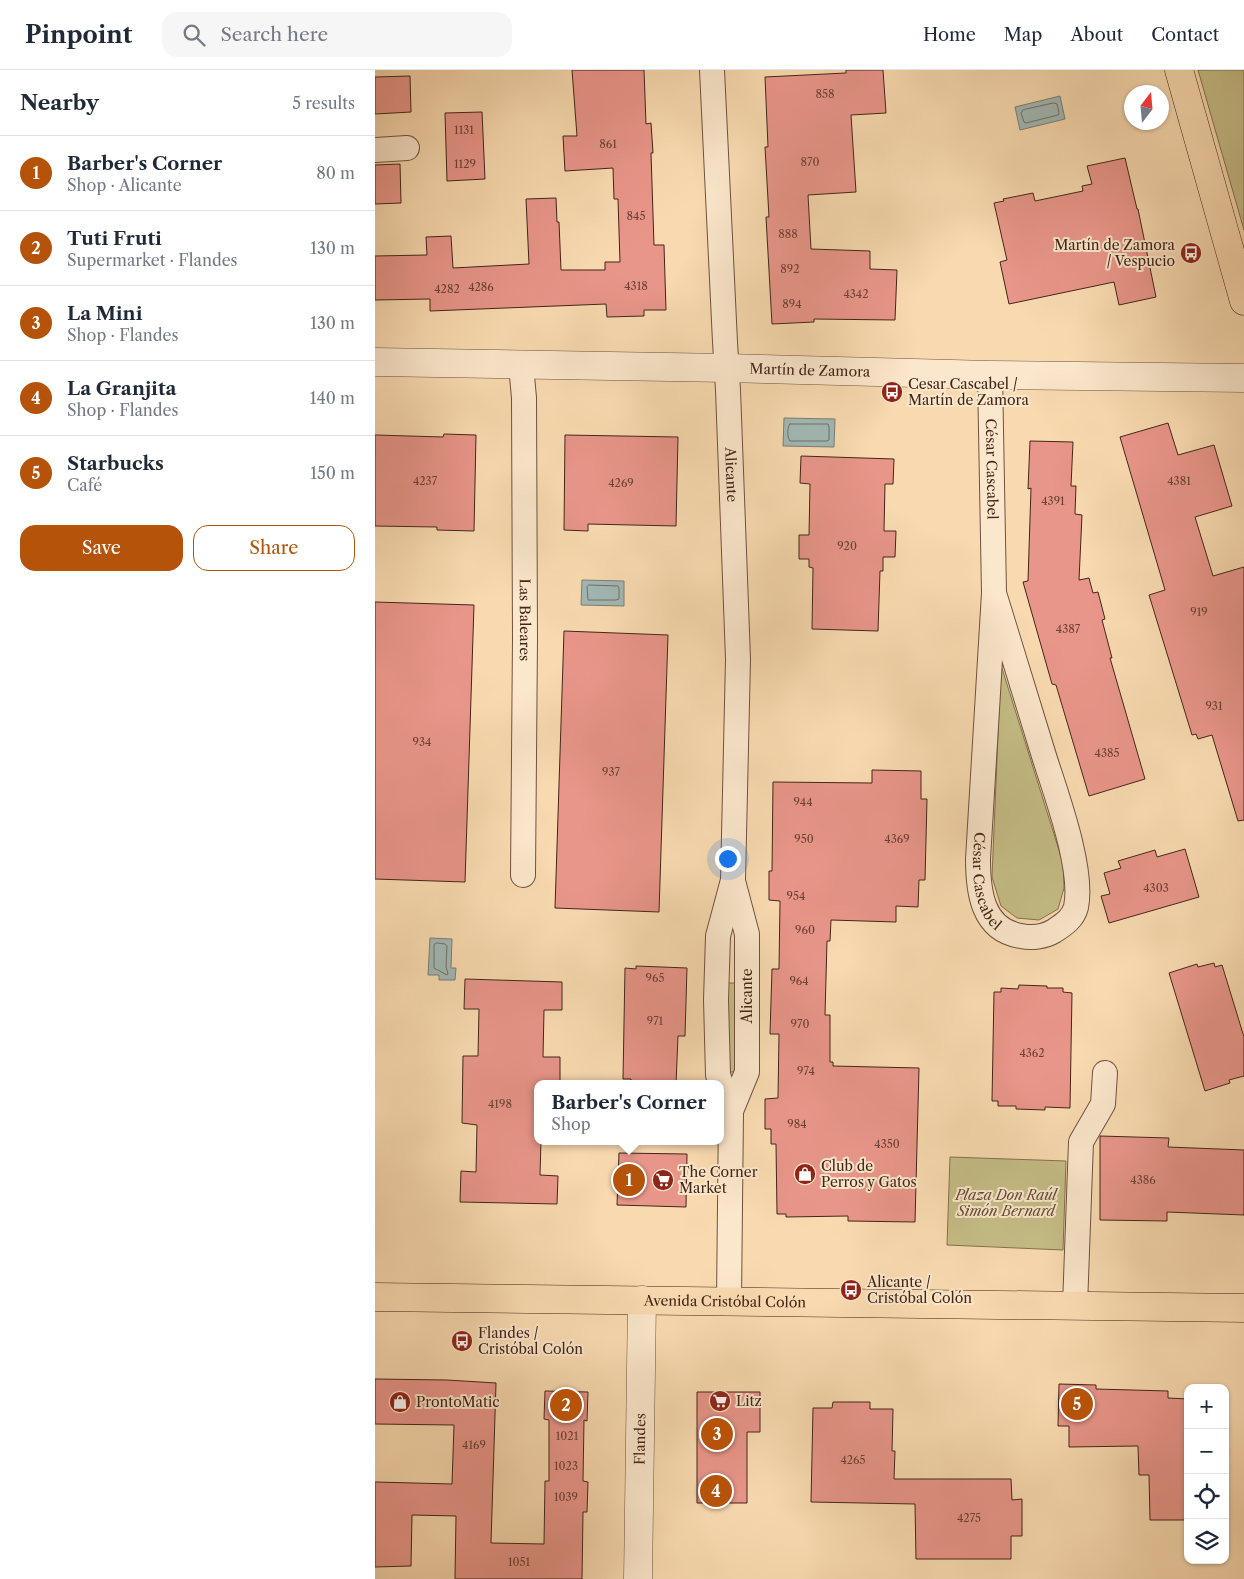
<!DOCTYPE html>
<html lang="en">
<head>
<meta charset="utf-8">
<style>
	:root { --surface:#fff; --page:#f6f6f7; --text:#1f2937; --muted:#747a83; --line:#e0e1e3; --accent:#b45309 }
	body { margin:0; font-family:"Libre Caslon Text",serif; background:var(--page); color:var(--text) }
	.controls { position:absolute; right:15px; bottom:15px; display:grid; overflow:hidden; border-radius:10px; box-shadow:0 1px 4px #0004 }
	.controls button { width:45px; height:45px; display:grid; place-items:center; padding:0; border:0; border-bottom:1px solid var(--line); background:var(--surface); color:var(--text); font:25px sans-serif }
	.compass { position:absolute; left:749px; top:15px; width:45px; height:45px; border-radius:50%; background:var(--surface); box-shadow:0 1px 4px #0004; rotate:16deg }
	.you { position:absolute; left:352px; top:788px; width:18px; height:18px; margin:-12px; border:4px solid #fff; border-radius:50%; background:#1a73e8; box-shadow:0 0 0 8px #1a73e833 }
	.badge { display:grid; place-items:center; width:32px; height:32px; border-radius:50%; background:var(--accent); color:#fff; font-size:16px; font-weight:700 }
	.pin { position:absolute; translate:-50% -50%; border:2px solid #fff; box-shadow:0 1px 5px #0006 }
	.popup { position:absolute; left:159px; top:1010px; width:190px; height:65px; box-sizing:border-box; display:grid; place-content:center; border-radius:10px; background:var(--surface); filter:drop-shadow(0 1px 4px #0005); font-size:16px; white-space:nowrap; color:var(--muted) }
	.popup b { font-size:19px; color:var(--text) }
	.popup::after { content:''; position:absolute; left:50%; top:100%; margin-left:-10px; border:10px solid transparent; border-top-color:var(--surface) }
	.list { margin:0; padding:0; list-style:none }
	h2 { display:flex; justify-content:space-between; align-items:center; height:65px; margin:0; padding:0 20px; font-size:21px }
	h2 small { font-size:16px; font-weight:400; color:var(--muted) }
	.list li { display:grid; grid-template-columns:32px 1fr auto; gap:15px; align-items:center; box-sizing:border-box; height:75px; padding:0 20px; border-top:1px solid var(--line) }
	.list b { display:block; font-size:19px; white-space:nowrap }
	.list p { margin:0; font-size:16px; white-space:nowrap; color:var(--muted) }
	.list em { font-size:16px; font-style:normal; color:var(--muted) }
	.actions { display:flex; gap:10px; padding:15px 20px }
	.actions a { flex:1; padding:11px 0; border:1px solid var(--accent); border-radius:15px; text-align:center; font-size:18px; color:var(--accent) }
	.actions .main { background:var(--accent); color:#fff }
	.icon { flex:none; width:28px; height:28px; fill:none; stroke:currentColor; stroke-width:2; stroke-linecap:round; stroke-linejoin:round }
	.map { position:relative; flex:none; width:869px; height:1509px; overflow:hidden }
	header { display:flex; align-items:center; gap:30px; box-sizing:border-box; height:70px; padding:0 25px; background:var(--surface); border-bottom:1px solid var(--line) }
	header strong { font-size:24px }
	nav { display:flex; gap:28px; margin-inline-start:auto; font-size:18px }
	.search { width:350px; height:45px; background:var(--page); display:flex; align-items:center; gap:12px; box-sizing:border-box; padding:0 18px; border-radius:15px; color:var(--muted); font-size:19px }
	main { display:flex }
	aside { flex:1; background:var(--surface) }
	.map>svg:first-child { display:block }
</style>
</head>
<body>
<header>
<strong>Pinpoint</strong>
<div class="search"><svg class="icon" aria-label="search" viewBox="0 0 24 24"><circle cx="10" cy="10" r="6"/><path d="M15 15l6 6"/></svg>Search here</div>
<nav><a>Home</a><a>Map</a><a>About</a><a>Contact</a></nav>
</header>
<main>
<aside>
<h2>Nearby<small>5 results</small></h2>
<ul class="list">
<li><span class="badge">1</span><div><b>Barber's Corner</b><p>Shop · Alicante</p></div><em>80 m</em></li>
<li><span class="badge">2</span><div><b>Tuti Fruti</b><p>Supermarket · Flandes</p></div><em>130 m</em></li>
<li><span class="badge">3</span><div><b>La Mini</b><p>Shop · Flandes</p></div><em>130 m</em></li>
<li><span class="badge">4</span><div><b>La Granjita</b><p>Shop · Flandes</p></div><em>140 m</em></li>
<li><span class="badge">5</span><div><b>Starbucks</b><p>Café</p></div><em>150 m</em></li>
</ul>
<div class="actions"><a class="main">Save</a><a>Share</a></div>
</aside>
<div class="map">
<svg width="869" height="1509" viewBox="0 0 869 1509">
	<rect width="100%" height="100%" fill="#f9dab0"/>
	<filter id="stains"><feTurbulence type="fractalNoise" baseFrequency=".004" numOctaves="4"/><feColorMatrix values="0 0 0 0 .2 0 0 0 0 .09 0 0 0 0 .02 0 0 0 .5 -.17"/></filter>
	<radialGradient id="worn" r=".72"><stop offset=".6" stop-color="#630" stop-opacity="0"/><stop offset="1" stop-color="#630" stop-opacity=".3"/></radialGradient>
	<!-- green -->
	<g fill="#c5bd86" stroke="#847150">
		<polygon points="823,0 869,0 869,160"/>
		<polygon points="626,595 688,793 689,818 683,839 664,850 642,848 626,836 617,807"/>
		<polygon points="353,913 359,913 363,920 362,997 358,1002 352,1002 350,918"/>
		<polygon points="575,1087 691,1091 688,1180 572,1175"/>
	</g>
	<!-- water -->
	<g fill="#a1b8b5" stroke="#7b7d77">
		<polygon points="685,26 690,49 645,60 640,37"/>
		<polygon points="409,348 460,349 459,377 408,376"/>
		<polygon points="207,510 249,511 249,536 206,535"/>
		<polygon points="55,868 77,869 76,898 81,898 80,910 64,910 64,905 53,905"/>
	</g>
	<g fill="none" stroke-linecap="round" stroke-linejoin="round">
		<!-- shore -->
		<g stroke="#726e67" stroke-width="1">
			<polygon points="679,33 682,34 684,43 683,45 651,53 649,52 646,43 648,40"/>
			<path d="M415 354H453L454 357V370L452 371H415C412 367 412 357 415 354Z"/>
			<polygon points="214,515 243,516 244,518 244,529 241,530 213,530 212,517"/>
			<polygon points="62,873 70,874 72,876 71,897 73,903 72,905 59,898 59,875"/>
		</g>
	</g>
	<!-- building -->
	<g fill="#e9968a" stroke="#432519">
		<polygon points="197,0 269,0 271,54 276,53 278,83 276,83 279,175 289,175 291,240 269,240 269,246 232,247 231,234 55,241 55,229 0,230 0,186 52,185 51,167 76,166 78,198 154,194 151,129 181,128 182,152 184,152 186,200 230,200 230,192 245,192 243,129 239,129 238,98 190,101 188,66 202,66"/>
		<polygon points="471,0 508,0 511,43 476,45 481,122 433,125 436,179 495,181 495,199 522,200 520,250 439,249 439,252 397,254 391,147 394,147 390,77 393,77 390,7 471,3"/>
		<polygon points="35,6 36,42 0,44 0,7"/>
		<polygon points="107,42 110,109 72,111 70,43"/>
		<polygon points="750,88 762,139 763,139 781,227 744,235 739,212 634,234 625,192 632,190 619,133 629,131 628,129 658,123 660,131 708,121 707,116 717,114 712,96"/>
		<polygon points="25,94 26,133 0,134 0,95"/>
		<polygon points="793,353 803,385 839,375 857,436 820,447 838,506 869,497 869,750 863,751 837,665 823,669 821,664 817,665 774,525 790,520 745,367"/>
		<polygon points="69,364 101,365 99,461 62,460 62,457 0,456 0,365 68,367"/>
		<polygon points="190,365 303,367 301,456 213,454 213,461 189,460"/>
		<polygon points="655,371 698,372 696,416 701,416 700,444 707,445 704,510 714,508 718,523 723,522 730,549 727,550 737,588 735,588 770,709 714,726 681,615 677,614 648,512 653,511 656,418 653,419"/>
		<polygon points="426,386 519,389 518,414 510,414 509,461 521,461 520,487 508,487 508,501 505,501 503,561 437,559 438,498 434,497 434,489 424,489 424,465 434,465 435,414 425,413"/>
		<polygon points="0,532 99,535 90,812 0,809"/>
		<polygon points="189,561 293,565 284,842 180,838"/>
		<polygon points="497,700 546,701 546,729 552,729 550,810 544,810 543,837 521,836 521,852 456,850 455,871 452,871 450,945 455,945 455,992 458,992 458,996 544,998 540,1152 473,1151 473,1146 411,1147 411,1144 402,1144 401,1074 396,1074 396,1059 390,1059 390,1029 403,1028 404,964 395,964 397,899 404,899 405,831 394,830 394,801 397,801 398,712 497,713"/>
		<polygon points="810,779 824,827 734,853 726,826 735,824 729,803 746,798 743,791 780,780 782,787"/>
		<polygon points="839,893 840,897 847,895 869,967 869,1006 854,1010 855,1013 830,1021 794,903 822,894 823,897"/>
		<polygon points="261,896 312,898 310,966 303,966 301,1014 256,1014 256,1009 248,1009 250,898 261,899"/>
		<polygon points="90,909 187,912 187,940 169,940 168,987 185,987 185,1014 163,1014 163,1071 166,1071 165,1105 183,1106 182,1134 85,1132 86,1101 101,1102 102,1055 87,1053 88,986 103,986 104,939 89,939"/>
		<polygon points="644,915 672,916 672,918 688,918 688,922 697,923 695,1038 670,1037 670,1040 641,1039 641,1036 623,1036 623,1031 617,1031 619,922 626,922 626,918 643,919"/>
		<polygon points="725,1066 794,1068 793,1077 869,1080 869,1145 792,1142 792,1151 725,1150"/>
		<polygon points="244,1083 312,1084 311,1137 242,1135"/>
		<polygon points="0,1309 72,1310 121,1313 116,1473 169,1474 170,1411 174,1411 174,1350 169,1349 170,1321 213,1322 212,1351 209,1350 208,1411 213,1412 212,1442 208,1442 207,1509 80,1509 81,1446 37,1445 36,1496 0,1497 0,1412 77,1414 79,1355 0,1354"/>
		<polygon points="684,1314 721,1315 721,1319 793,1321 793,1328 813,1329 813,1450 775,1450 774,1405 764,1405 763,1376 694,1377 694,1356 683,1356"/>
		<polygon points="322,1322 385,1322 385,1362 372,1362 372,1433 322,1433"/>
		<polygon points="458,1332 495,1332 495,1339 518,1339 517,1381 520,1381 519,1409 636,1409 637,1430 647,1429 647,1466 636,1466 636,1489 541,1489 540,1434 436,1432 438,1338 457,1338"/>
	</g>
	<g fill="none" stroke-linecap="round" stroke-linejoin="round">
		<!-- minor casing -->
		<g stroke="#70523f" stroke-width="26">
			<g id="minor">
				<path id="s1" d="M337 0 350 272 353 320 363 589 358 810 343 866 341 930 343 1005 356 1041"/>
				<polyline points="0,80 32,78"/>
				<path id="s2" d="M146 295 149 328 150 568 148 805"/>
				<path id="s3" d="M615 305 619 523 603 789C603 821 607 860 646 866 656 868 669 867 679 861 688 855 698 849 701 837 709 799 681 724 669 686 652 632 636 577 619 523"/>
				<polyline points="354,1231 356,1041 372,1002 372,864 358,811"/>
				<polyline points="700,1236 706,1072 728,1034 730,1003"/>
			</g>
		</g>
		<!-- tertiary casing -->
		<g stroke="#70523f" stroke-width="29">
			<g id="tertiary">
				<path id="s4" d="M0 292 352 298 615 305 869 308"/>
				<path id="s5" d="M263 1509 267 1230"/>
			</g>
		</g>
		<!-- primary casing -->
		<g stroke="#432519" stroke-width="29">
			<g id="primary">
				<polyline points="804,0 869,231"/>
				<path id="s6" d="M0 1227 869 1238"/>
			</g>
		</g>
		<!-- minor -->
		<use href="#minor" stroke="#fbe7cc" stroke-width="24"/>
		<!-- tertiary -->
		<use href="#tertiary" stroke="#fbe7cc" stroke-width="28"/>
		<!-- primary -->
		<use href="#primary" stroke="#f9dab0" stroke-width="28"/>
	</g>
	<!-- icons -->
	<defs>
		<g id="bus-disc" transform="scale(1.125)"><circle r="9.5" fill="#8f2418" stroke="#fbe7cc"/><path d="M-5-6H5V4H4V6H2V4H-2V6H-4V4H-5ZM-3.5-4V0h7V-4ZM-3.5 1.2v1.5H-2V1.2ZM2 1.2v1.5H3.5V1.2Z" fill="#fff"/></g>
		<g id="shop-disc" transform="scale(1.125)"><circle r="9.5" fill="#8f2418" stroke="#fbe7cc"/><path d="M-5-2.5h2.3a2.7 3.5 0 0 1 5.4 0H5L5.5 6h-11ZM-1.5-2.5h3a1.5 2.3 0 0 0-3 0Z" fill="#fff"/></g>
		<g id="supermarket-disc" transform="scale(1.125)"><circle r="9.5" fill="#8f2418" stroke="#fbe7cc"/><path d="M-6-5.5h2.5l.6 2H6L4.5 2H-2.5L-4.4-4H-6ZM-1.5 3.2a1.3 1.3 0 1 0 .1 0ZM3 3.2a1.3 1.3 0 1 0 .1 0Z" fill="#fff"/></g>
	</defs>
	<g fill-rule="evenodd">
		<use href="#bus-disc" x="816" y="183"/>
		<use href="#bus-disc" x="517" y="322"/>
		<use href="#shop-disc" x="430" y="1104"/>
		<use href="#supermarket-disc" x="288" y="1110"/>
		<use href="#bus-disc" x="476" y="1220"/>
		<use href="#bus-disc" x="87" y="1271"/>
		<use href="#supermarket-disc" x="345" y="1331"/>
		<use href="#shop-disc" x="25" y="1332"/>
	</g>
	<g text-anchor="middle" stroke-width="4" stroke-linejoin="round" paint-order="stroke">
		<!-- number labels -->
		<g font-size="11" fill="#6c4135">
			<text x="450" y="28">858</text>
			<text x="89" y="64">1131</text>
			<text x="233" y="78">861</text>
			<text x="435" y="96">870</text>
			<text x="90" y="98">1129</text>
			<text x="261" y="150">845</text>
			<text x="413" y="168">888</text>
			<text x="415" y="203">892</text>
			<text x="261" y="220">4318</text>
			<text x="106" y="221">4286</text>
			<text x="72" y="223">4282</text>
			<text x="481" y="228">4342</text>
			<text x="417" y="238">894</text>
			<text x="50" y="415">4237</text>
			<text x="804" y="415">4381</text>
			<text x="246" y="417">4269</text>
			<text x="678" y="435">4391</text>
			<text x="472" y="480">920</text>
			<text x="824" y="546">919</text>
			<text x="693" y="563">4387</text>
			<text x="839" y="640">931</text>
			<text x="47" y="676">934</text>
			<text x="732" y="687">4385</text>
			<text x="236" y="706">937</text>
			<text x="428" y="736">944</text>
			<text x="429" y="773">950</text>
			<text x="522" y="773">4369</text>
			<text x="781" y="822">4303</text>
			<text x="421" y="830">954</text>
			<text x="430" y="864">960</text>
			<text x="280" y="912">965</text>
			<text x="424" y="915">964</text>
			<text x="280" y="955">971</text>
			<text x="425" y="958">970</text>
			<text x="657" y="987">4362</text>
			<text x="431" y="1005">974</text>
			<text x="125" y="1038">4198</text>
			<text x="422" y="1058">984</text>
			<text x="512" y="1078">4350</text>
			<text x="768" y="1114">4386</text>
			<text x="192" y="1370">1021</text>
			<text x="99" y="1379">4169</text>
			<text x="478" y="1394">4265</text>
			<text x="191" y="1400">1023</text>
			<text x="191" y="1431">1039</text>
			<text x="594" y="1452">4275</text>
			<text x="144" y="1496">1051</text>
		</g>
		<!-- poi labels -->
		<g font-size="14" fill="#432519" stroke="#fbe7cc" text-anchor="start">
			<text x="800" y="180" text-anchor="end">Martín de Zamora<tspan x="800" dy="16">/ Vespucio</tspan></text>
			<text x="533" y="319">Cesar Cascabel /<tspan x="533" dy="16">Martín de Zamora</tspan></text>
			<text x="446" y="1101">Club de<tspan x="446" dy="16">Perros y Gatos</tspan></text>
			<text x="304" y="1107">The Corner<tspan x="304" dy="16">Market</tspan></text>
			<text x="492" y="1217">Alicante /<tspan x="492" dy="16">Cristóbal Colón</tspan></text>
			<text x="103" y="1268">Flandes /<tspan x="103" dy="16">Cristóbal Colón</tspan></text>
			<text x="361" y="1336">Litz</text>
			<text x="41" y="1337">ProntoMatic</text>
		</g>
		<!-- street labels -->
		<g font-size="14" fill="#432519" stroke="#fbe7cc">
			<text dy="5" stroke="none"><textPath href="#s4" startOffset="435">Martín de Zamora</textPath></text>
			<text dy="5" stroke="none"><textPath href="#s3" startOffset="94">César Cascabel</textPath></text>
			<text dy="5" stroke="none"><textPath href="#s1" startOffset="405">Alicante</textPath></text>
			<text dy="5" stroke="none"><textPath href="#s2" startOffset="255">Las Baleares</textPath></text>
			<text dy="5" stroke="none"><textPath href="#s3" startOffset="508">César Cascabel</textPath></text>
			<text transform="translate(372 926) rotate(-90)" y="5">Alicante</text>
			<text dy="5" stroke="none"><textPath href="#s6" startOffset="350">Avenida Cristóbal Colón</textPath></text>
			<text dy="5" stroke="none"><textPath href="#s5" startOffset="140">Flandes</textPath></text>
		</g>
		<!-- park labels -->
		<g font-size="14" font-style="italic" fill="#644b34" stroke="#fbe7cc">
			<text x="631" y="1130">Plaza Don Raúl<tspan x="631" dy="16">Simón Bernard</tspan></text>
		</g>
	</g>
	<rect width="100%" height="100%" filter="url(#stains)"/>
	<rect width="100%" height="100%" fill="url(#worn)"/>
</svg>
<div class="controls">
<button>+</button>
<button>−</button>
<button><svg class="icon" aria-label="locate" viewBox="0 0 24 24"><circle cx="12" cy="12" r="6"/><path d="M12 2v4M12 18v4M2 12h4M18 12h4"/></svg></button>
<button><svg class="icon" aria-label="layers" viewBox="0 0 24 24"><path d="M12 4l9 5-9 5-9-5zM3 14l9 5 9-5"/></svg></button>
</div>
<svg class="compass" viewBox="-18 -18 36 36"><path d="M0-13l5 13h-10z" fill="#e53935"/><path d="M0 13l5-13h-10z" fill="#747a83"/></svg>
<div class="you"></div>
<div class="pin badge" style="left:254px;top:1110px">1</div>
<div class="popup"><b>Barber's Corner</b>Shop</div>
<div class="pin badge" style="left:191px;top:1335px">2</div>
<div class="pin badge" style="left:342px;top:1364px">3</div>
<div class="pin badge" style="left:341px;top:1421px">4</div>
<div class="pin badge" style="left:702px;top:1334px">5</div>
</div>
</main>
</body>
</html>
